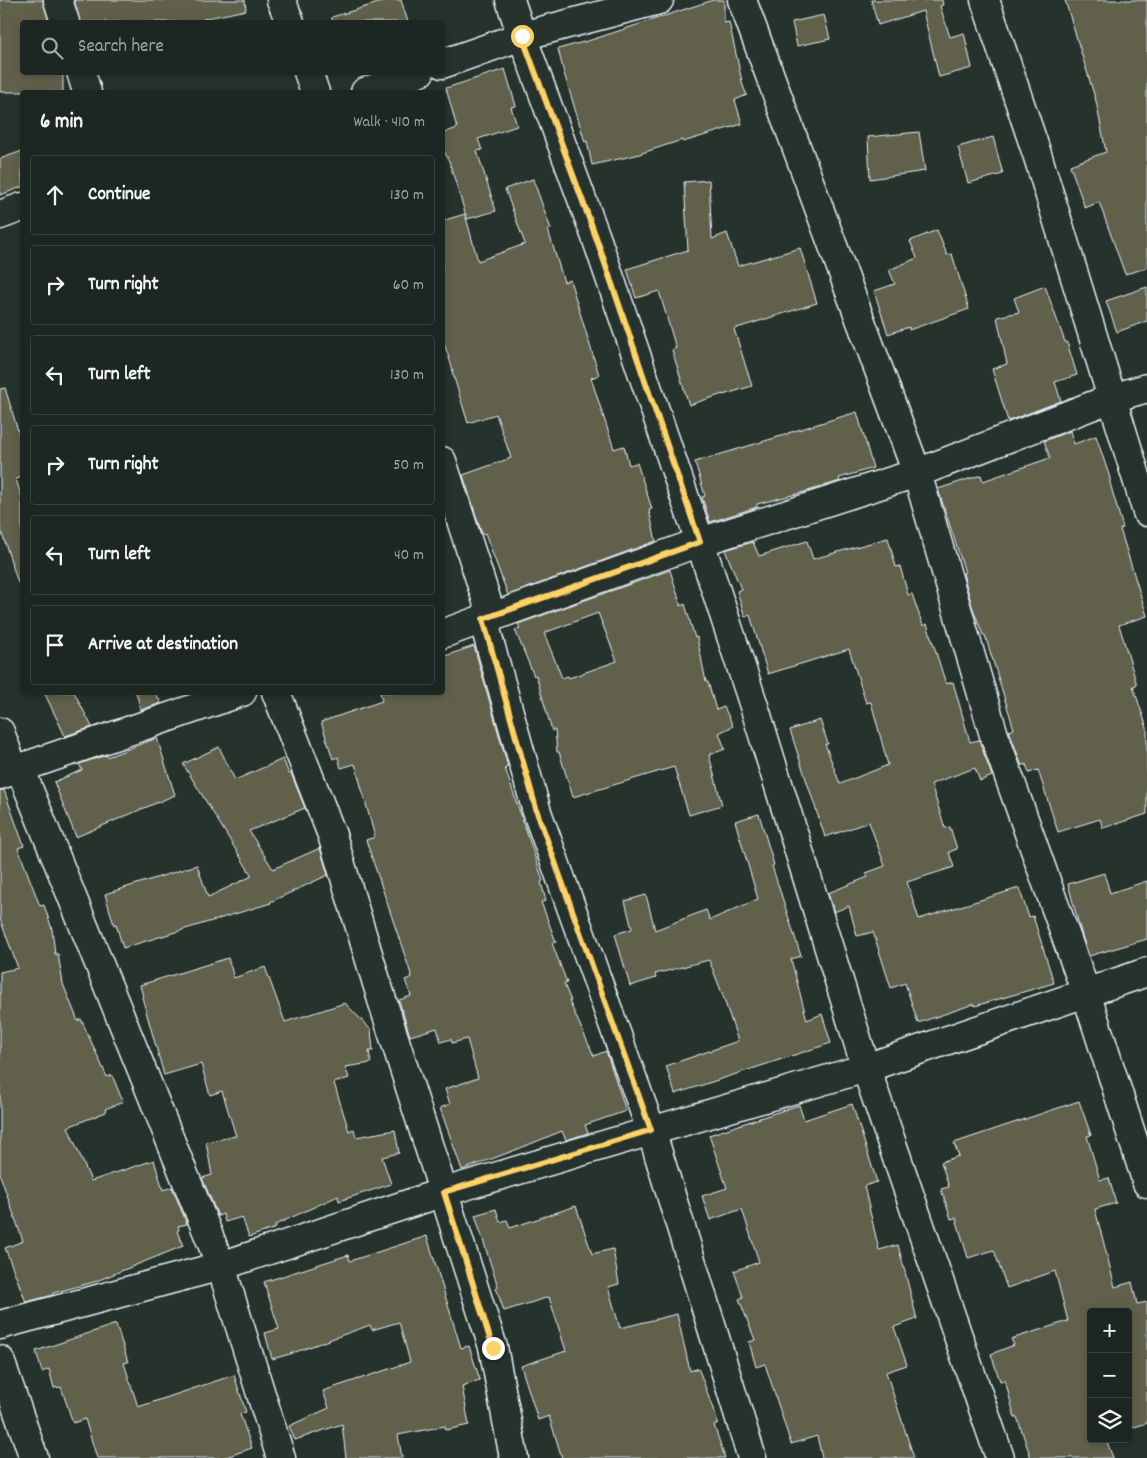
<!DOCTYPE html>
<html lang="en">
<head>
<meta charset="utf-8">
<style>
	:root { --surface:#1c2622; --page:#252e2a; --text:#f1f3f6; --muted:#a0a5a5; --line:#3a4340 }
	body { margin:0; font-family:Dekko,sans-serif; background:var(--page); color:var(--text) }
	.controls { position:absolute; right:15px; bottom:15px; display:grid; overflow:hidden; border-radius:5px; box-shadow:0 2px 8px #0003 }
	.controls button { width:45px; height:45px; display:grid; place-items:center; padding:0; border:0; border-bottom:1px solid var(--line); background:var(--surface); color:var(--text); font:25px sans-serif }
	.stop { position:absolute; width:15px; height:15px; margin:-11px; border:4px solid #ffd166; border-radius:50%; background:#fff }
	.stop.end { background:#ffd166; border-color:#fff; box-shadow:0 1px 5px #0008 }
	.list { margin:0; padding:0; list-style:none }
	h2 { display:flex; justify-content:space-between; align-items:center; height:65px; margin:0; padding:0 20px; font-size:21px }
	h2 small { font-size:16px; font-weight:400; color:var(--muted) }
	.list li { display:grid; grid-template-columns:32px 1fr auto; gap:15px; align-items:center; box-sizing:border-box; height:80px; margin:0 10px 10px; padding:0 10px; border:1px solid var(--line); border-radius:5px }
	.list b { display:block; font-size:19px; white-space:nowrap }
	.list em { font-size:16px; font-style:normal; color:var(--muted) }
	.icon { flex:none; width:28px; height:28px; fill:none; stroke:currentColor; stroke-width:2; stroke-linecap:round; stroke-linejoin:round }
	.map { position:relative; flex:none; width:1147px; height:1458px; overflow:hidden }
	.search { position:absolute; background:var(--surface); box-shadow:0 2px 8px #0003; left:20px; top:20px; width:425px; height:55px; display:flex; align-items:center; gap:12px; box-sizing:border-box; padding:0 18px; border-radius:5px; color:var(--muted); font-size:19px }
	.panel { position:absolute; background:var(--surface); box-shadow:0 2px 8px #0003; left:20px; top:90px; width:425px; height:605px; border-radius:5px }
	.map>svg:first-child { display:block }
</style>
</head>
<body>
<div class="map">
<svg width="1147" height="1458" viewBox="0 0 1147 1458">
	<rect width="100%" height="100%" fill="#26332d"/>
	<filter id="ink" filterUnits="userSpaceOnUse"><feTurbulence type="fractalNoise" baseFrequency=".02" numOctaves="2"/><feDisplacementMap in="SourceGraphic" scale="10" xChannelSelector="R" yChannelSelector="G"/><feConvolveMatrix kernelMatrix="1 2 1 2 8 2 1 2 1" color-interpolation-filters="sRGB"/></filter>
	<g filter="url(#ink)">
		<!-- building -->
		<g fill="#61614c" stroke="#e8f1f8" fill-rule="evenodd">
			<polygon points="0,0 43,0 49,22 22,22 22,72 63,73 63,92 0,92"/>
			<polygon points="74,0 245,0 246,10 203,19 204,22 80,22"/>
			<polygon points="388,0 401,0 408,22 332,22 332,17"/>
			<polygon points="713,0 724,0 724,23 729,22 743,86 747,95 735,100 742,124 683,142 682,140 636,155 592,165 587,141 585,142 564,73 558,49 591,40"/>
			<polygon points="871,0 942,0 943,5 940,6 950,37 964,33 972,68 939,77 923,11 878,25"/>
			<polygon points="1065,0 1147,0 1147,268 1125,274 1099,202 1085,208 1070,165 1106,152 1096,101"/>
			<polygon points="824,15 830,39 797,46 792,22"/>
			<polygon points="505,69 516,106 511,107 517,126 478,139 482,150 477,151 496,211 467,219 449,161 442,147 442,134 457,128 446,88"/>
			<polygon points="919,132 925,171 870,179 868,137"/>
			<polygon points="993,137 1003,174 968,183 958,147"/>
			<polygon points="22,151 22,187 0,195 0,159"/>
			<polygon points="533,179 551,229 548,230 564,282 570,280 599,375 591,378 614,449 624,446 629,465 637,463 652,509 649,510 656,541 508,595 485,533 482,534 463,475 511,458 496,414 468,423 452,371 453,370 442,337 442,221 465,214 478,261 525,244 505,189"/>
			<polygon points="709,180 712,239 727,233 738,266 800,248 817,303 734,329 752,386 723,395 723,394 689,405 672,350 676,348 659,291 636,298 627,269 688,250 684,182"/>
			<polygon points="937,230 947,255 952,254 969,309 909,330 909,327 888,334 874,291 895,284 889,270 917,258 910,241"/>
			<polygon points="1045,286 1065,342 1067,342 1077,375 1055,382 1061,401 1008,421 992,369 1007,364 997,317 1019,312 1014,298"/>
			<polygon points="1147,287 1147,321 1117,332 1106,301"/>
			<polygon points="5,388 22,444 22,477 16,479 22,498 22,582 18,583 0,527 0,389"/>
			<polygon points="857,412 873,468 839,478 840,481 808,491 757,504 757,507 710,522 702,497 705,496 695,462 788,434 788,433"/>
			<polygon points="1070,431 1074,444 1096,436 1110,478 1110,483 1123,528 1120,529 1147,616 1119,625 1137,685 1133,686 1147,728 1147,814 1103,828 1100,819 1058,832 1038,770 1029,773 1026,764 1022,766 1009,731 1014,729 985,635 983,635 972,606 963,573 965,572 938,489 981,475 983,481 1050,458 1044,441"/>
			<polygon points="888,538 896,567 900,566 908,595 912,594 923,626 927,624 946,684 953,682 970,742 979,740 992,776 980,781 975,768 931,784 945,828 950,827 957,849 949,852 954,867 907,882 919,919 1019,888 1029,917 1033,916 1054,983 975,1006 974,1004 918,1023 905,983 891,988 873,932 857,936 849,906 834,912 828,893 868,877 866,873 885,866 869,822 825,837 790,730 820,720 828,744 825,744 840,784 888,765 871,702 866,703 849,649 768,674 750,615 745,617 737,591 741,589 725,550 753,542 759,556 807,541 813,559"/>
			<path d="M670 570 681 606 685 604 695 638 697 637 706 682H708L716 710 724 707 733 726 719 733 725 749 709 755 722 805 689 815 674 767 573 797 559 752H557L555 730 552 731 536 675 534 676 515 630 520 628 518 624ZM598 613 617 661 569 678 568 676 562 678 544 633Z"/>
			<polygon points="474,646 508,767 505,768 543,881 541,882 546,901 541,902 556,942 552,943 567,983 564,984 571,1001 569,1001 594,1056 606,1051 626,1111 585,1125 588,1133 566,1140 562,1131 518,1149 462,1170 440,1108 450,1104 445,1089 478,1078 467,1039 452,1043 451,1039 441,1042 437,1028 410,1036 399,1000 411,996 405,980 412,977 366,840 375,837 355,764 341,768 338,757 333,759 321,722 382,701 380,692 442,692 442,657"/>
			<polygon points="44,692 74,692 92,727 65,736"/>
			<polygon points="136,692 155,692 161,703 141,710"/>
			<polygon points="157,738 175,795 76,837 54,782 82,770 79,764 106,755 107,757"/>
			<polygon points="219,747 235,780 283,759 289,774 291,773 305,808 249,831 273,869 320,848 328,875 270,902 271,903 123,948 116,924 114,925 105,894 197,865 208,897 252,876 183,764"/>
			<polygon points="0,790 4,790 24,846 18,848 40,906 44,905 52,929 55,954 58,954 63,984 78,1021 81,1019 107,1077 112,1075 123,1102 105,1109 106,1112 68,1127 91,1181 154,1160 163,1190 172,1187 187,1224 178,1226 179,1230 177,1231 183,1246 94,1282 53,1293 53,1295 26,1302 5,1248 23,1241 0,1175 0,972 18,968 0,919"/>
			<polygon points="759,814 774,865 772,866 801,956 791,959 807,1020 822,1014 831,1043 675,1094 666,1066 738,1041 722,993 709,960 655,974 656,978 630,986 615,934 632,929 625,901 646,895 655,930 706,910 710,920 758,899 735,821"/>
			<polygon points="1104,873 1110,893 1147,881 1147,939 1089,956 1082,936 1068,884"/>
			<polygon points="228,958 234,978 265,967 285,1022 345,1003 371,1030 373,1051 369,1051 371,1063 345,1067 349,1078 334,1083 349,1131 354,1129 356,1137 395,1130 399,1153 382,1157 391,1184 339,1201 338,1196 275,1225 276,1228 249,1237 242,1217 225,1222 223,1214 218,1216 202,1178 212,1175 206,1142 236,1136 222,1091 210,1095 201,1064 164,1075 142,997 143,997 140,985"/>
			<polygon points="1079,1101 1091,1135 1087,1136 1100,1180 1109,1178 1116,1203 1095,1209 1115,1287 1132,1282 1137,1304 1147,1302 1147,1423 1128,1429 1128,1312 1091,1312 1091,1439 1106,1439 1113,1458 1031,1458 1017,1417 1015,1418 1005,1380 1000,1381 991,1354 1014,1345 1011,1339 1068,1321 1055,1271 1007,1288 994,1250 968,1258 956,1218 951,1219 941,1189 949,1187 941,1162 959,1156 954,1143"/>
			<polygon points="852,1104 877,1182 864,1186 879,1250 898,1245 917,1319 894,1327 907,1365 886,1372 914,1458 822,1458 817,1436 791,1444 765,1364 756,1367 749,1342 755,1340 739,1299 743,1297 734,1271 759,1262 742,1209 710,1220 702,1196 727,1188 709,1135 799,1105 804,1120"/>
			<polygon points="576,1206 592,1254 613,1249 619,1284 608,1287 620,1328 677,1314 690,1371 698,1368 702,1378 718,1423 714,1425 725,1458 562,1458 549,1416 538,1420 521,1366 566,1351 549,1297 504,1311 496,1288 498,1287 475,1215 496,1209 500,1222 507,1220 510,1228"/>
			<polygon points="427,1236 461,1348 469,1346 480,1380 462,1386 469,1425 446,1430 445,1426 398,1435 402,1458 346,1458 342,1424 295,1440 289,1426 329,1408 323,1391 410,1362 399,1322 372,1330 370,1325 290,1354 272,1359 265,1333 279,1329 264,1282 348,1255 350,1261"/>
			<polygon points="116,1324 128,1362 124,1363 138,1407 234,1375 246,1412 240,1414 252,1448 223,1458 97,1458 85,1419 73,1423 61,1387 54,1388 49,1369 42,1372 36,1351"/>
		</g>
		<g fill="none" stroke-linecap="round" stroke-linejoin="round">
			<!-- minor casing -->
			<g stroke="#e8f1f8" stroke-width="31">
				<g id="minor">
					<polyline points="58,0 65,22"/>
					<polyline points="281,0 290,22"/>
					<polyline points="510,0 522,36 597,240 700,542 755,709 866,1068 1000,1458"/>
					<polyline points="742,0 917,473 994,735 1086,993 1147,1183"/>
					<polyline points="985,0 1038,157 1147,512"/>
					<polyline points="442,64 522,36 659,0"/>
					<polyline points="81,72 87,92"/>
					<polyline points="308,72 315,92"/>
					<polyline points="365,92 420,72"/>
					<polyline points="0,215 22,207"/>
					<polyline points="442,461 492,617 483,619 537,812 651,1130 752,1458"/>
					<polyline points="492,617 700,542 917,473 1112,398 1147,388"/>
					<polyline points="442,634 483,619"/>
					<polyline points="276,692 332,835 382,1000 493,1347 514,1458"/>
					<polyline points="0,732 14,770"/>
					<polyline points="20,768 221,1266 281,1458"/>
					<polyline points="0,775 242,692"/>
					<polyline points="0,1360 34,1458"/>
				</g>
			</g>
			<!-- tertiary casing -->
			<g stroke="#e8f1f8" stroke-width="31">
				<polyline id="tertiary" points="0,1325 221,1266 444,1192 866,1068 1147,972"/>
			</g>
			<!-- minor -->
			<use href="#minor" stroke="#26332d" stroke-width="28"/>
			<!-- tertiary -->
			<use href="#tertiary" stroke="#26332d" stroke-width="28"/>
		</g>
	</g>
	<g fill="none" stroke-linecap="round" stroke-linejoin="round" filter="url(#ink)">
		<!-- route -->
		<polyline stroke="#ffd166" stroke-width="6" points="493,1348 444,1192 651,1130 537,812 483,619 700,542 597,240 522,36"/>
	</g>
</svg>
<div class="controls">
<button>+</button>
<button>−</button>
<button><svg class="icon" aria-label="layers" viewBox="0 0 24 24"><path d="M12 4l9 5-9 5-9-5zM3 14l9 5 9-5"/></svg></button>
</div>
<div class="stop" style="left:522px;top:36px"></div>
<div class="stop end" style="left:493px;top:1348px"></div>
<div class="search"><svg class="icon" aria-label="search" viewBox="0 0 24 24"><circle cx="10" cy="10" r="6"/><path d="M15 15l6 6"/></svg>Search here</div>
<section class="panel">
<h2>6 min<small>Walk · 410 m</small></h2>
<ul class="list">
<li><svg class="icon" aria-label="ahead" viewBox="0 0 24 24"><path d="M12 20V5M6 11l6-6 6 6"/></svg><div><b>Continue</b></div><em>130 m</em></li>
<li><svg class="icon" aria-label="right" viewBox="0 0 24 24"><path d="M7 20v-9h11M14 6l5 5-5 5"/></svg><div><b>Turn right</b></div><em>60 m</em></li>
<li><svg class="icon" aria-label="left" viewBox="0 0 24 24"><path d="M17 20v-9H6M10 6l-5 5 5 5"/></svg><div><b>Turn left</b></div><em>130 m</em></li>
<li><svg class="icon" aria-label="right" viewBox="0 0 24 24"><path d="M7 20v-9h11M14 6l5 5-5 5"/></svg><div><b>Turn right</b></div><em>50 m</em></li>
<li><svg class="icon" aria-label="left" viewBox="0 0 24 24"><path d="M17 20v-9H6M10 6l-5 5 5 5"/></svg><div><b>Turn left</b></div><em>40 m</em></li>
<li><svg class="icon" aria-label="arrive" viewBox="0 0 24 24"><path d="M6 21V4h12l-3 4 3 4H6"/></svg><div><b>Arrive at destination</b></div></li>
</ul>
</section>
</div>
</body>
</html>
